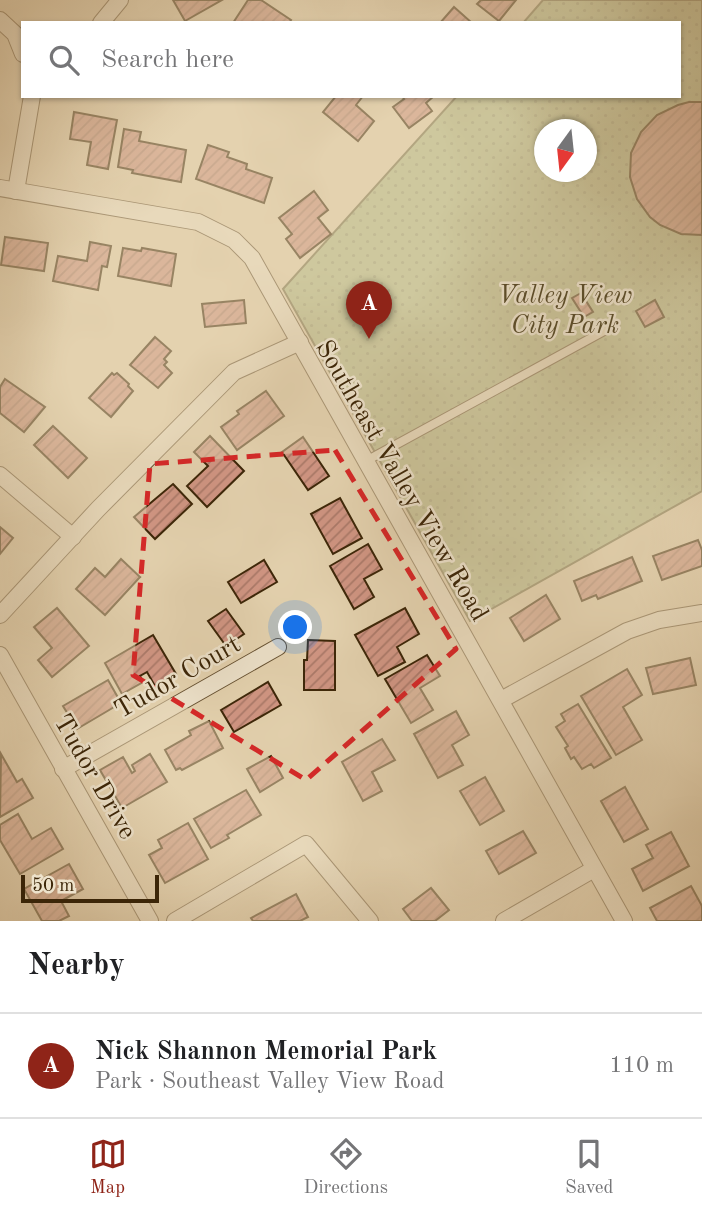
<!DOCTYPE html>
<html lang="en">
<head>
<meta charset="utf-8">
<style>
	:root { --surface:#fff; --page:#f2f2f2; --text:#202124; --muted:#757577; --line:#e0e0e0; --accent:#8f2418 }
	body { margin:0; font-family:"Old Standard TT",serif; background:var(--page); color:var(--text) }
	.compass { position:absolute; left:534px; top:119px; width:63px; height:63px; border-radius:50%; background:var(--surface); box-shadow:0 2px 5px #0004; rotate:195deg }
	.scale { position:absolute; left:21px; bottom:18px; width:138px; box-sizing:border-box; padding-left:7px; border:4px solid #3c2608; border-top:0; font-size:19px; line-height:24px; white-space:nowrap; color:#3c2608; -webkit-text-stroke:5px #ede2cb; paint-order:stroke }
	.you { position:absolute; left:296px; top:628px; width:24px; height:24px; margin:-18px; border:5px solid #fff; border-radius:50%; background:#1a73e8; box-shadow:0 0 0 10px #1a73e833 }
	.badge { display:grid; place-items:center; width:46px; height:46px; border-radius:50%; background:var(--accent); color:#fff; font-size:23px; font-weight:700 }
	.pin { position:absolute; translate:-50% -58px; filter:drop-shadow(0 2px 4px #0008) }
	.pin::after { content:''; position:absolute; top:37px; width:24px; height:21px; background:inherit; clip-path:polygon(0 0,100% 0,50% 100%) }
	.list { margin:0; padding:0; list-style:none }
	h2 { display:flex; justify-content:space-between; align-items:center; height:91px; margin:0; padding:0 28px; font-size:30px }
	h2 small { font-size:23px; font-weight:400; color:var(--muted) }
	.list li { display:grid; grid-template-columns:46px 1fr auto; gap:21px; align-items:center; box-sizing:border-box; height:105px; padding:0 28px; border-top:2px solid var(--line) }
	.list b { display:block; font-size:26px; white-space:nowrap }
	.list p { margin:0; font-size:23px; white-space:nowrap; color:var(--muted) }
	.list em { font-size:23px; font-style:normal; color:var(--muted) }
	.icon { flex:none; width:38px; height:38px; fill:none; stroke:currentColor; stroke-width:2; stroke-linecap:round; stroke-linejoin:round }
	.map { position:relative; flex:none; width:702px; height:921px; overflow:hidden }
	.search { position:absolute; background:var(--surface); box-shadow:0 2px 5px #0004; left:21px; right:21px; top:21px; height:77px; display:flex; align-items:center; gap:18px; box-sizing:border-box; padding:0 24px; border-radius:0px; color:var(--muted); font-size:26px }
	.sheet { height:196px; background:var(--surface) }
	nav { display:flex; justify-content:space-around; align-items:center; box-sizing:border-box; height:98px; border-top:2px solid var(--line); background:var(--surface); font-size:19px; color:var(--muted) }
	nav a { display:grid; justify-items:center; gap:4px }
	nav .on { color:var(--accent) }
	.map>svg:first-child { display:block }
</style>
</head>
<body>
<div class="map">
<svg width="702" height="921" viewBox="0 0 702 921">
	<defs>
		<pattern id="grass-dots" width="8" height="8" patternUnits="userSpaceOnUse" patternTransform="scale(1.75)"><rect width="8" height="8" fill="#b4bc8b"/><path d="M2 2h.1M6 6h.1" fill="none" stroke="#9ca176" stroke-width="1.8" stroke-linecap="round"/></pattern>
		<pattern id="building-hatch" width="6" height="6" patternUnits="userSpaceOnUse" patternTransform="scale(1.75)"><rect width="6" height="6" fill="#d19684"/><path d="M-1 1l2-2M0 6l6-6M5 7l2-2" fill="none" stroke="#ab7a6a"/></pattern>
	</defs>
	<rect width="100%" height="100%" fill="#e4d2af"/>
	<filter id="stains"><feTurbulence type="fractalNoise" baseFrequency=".00286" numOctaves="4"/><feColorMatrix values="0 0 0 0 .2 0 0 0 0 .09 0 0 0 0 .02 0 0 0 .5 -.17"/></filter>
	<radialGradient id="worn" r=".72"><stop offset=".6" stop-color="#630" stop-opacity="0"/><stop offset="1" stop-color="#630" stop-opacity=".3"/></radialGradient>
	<!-- grass -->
	<path fill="url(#grass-dots)" stroke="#78714a" stroke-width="2" fill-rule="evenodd" d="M543 0H702V491L470 621 283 289 457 96H679V23H523ZM544 130H586V172H544Z"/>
	<!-- building -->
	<g fill="url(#building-hatch)" stroke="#3c2608" stroke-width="2">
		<polygon points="173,0 222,0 185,21"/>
		<polygon points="248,0 261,0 291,20 289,23 233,23"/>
		<polygon points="481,0 516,0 499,21 477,4"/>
		<polygon points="454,7 472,23 440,23"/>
		<polygon points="336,96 363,96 356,105 374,121 358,141 323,112"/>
		<polygon points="402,96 434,96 426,103 432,111 409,128 393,107 404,99"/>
		<polygon points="689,102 702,102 702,235 681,234 660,225 650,217 637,199 630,177 631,153 641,132 657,115 678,105"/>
		<polygon points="74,112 117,120 108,169 87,165 91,142 70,139"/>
		<polygon points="124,129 141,132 139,141 186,150 181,182 132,173 133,170 118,167"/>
		<polygon points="208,145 229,152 227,157 247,164 246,169 272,178 264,203 196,179"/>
		<polygon points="314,191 328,210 318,218 331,234 300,258 286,239 292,234 279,218"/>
		<polygon points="5,237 48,243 44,271 1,265"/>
		<polygon points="90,242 111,246 107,267 102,266 98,290 53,281 58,256 87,261"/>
		<polygon points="123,248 141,251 142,248 176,254 171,286 118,276"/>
		<polygon points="581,293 593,312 584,317 572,298"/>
		<polygon points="244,300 246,323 205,327 202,304"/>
		<polygon points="655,300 664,317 645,327 636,311"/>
		<polygon points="155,337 171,351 164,359 167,362 164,365 172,373 158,388 130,365"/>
		<polygon points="112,373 114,375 117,373 129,384 128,386 133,391 111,417 89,398"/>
		<polygon points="5,379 45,407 24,432 0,413 0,387"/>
		<polygon points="266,391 284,416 237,450 221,427 239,414 237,411"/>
		<polygon points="53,426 87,458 68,478 34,445"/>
		<polygon points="210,436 244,471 207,507 187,486 208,466 194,452"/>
		<polygon points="303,437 329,476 308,490 282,452"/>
		<polygon points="173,484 192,504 155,539 134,517"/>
		<polygon points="340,498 362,538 333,554 311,514"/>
		<polygon points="0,527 13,538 0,554"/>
		<polygon points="698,540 702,550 702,566 662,580 653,556"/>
		<polygon points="368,544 382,569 364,579 374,597 354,609 330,566"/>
		<polygon points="632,557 642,581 598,599 596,595 582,601 574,581"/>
		<polygon points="121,559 140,577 105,615 76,589 95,568 105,577"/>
		<polygon points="264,560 277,582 241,603 228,582"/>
		<polygon points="546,595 560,619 524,641 510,618"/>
		<polygon points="57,608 89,646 52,677 38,660 52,648 34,627"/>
		<polygon points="405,608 419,634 397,647 405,662 378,676 355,635"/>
		<polygon points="226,609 244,634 226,646 208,621"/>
		<polygon points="153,635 176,674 155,686 147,672 140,676 143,682 122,694 105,663"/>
		<polygon points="308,640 335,641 335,690 304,690 304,660 307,660"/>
		<polygon points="427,655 440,676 420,688 433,710 411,723 385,679"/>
		<polygon points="690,658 696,685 653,694 646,668"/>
		<polygon points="627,669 642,695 623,707 642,740 616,755 581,696"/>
		<polygon points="108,680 121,703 77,729 63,706"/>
		<polygon points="268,682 281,705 234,732 221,710"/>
		<polygon points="578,704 611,758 594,768 591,764 582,769 574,757 571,759 565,748 568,746 556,727 565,721 561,714"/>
		<polygon points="456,711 469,735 452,745 463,765 438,778 414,734"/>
		<polygon points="209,721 223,748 182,770 180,768 176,770 165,750 191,735 189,731"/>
		<polygon points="382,739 395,760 372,772 382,791 363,801 342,762"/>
		<polygon points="1,754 17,782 22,779 33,798 0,817"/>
		<polygon points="150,754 167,782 122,808 100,770 123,757 132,773 135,771 132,765"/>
		<polygon points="271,756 283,778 260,792 247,769"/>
		<polygon points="485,777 504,811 480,825 460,791"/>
		<polygon points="625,787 648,829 624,842 601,801"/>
		<polygon points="246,790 261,815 227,835 229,838 211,848 194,819"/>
		<polygon points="18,814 32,839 51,828 63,849 20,874 0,840 0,825"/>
		<polygon points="188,823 208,859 165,883 149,855 162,848 158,840"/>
		<polygon points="523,831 536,853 499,874 486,851"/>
		<polygon points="671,832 689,866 643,891 632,869 653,858 646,845"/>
		<polygon points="69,864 83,889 61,901 69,916 59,921 42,921 24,889"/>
		<polygon points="691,886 702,906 702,921 657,921 650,908"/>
		<polygon points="431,888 449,910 435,921 412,921 403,909"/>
		<polygon points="296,894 308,917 300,921 253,921 251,918"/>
	</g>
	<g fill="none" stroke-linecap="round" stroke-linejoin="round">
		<!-- lane casing -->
		<g stroke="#665132" stroke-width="10">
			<polyline id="lane" points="366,461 615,325"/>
		</g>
		<!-- street casing -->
		<g stroke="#665132" stroke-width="18">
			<g id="street">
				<polyline points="0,20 15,34 23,54"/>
				<polyline points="101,23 120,0"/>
				<polyline points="0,188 198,222 234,240 252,258 624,921"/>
				<polyline points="16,191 32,96"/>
				<polyline points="0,475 73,537"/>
				<polyline points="0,615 98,509 234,372 300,342"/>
				<polyline points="0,655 150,921"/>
				<polyline points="501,700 627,631 659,620 702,613"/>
				<polyline points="63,769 278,647"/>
				<polyline points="175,921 306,844 370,921"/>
				<polyline points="504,921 594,869"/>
			</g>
		</g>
		<!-- lane -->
		<use href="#lane" stroke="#ede2cb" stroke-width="8"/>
		<!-- street -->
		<use href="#street" stroke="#ede2cb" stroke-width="16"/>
	</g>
	<!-- marked area -->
	<path d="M0 0H702V921H0ZM335 450 456 649 306 780 133 675 150 464Z" fill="#e4d2af" fill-opacity=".55" fill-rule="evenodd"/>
	<path fill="none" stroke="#d62828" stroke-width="5" stroke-dasharray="14 9" stroke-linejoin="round" d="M335 450 456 649 306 780 133 675 150 464Z"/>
	<g text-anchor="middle" stroke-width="5" stroke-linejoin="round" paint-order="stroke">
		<!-- park labels -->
		<g font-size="26" font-style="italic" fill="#5a4c29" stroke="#ede2cb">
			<text x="565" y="303">Valley View<tspan x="565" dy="30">City Park</tspan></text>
		</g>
		<!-- street labels -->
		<g font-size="26" fill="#3c2608" stroke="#ede2cb">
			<text transform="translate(403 480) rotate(60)" y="9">Southeast Valley View Road</text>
			<text transform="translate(177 676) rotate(-30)" y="9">Tudor Court</text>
			<text transform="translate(96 776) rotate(60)" y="9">Tudor Drive</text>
		</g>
	</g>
	<rect width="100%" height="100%" filter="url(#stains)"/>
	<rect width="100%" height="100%" fill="url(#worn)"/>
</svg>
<svg class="compass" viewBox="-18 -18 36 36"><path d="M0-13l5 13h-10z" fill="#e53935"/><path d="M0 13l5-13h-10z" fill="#757577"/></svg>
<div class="scale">50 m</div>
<div class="you"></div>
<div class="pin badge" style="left:369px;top:339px">A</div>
<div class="search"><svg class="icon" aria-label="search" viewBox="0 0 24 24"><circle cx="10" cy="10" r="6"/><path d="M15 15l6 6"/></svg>Search here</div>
</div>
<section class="sheet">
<h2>Nearby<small></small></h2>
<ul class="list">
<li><span class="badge">A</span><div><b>Nick Shannon Memorial Park</b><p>Park · Southeast Valley View Road</p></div><em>110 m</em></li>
</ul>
</section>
<nav>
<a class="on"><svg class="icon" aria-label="map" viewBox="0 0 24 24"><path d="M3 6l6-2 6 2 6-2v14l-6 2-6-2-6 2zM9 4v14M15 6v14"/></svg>Map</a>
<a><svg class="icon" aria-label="directions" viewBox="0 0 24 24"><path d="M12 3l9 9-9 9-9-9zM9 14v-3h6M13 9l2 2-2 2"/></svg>Directions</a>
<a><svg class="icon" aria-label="saved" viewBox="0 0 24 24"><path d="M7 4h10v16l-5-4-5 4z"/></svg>Saved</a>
</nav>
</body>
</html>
